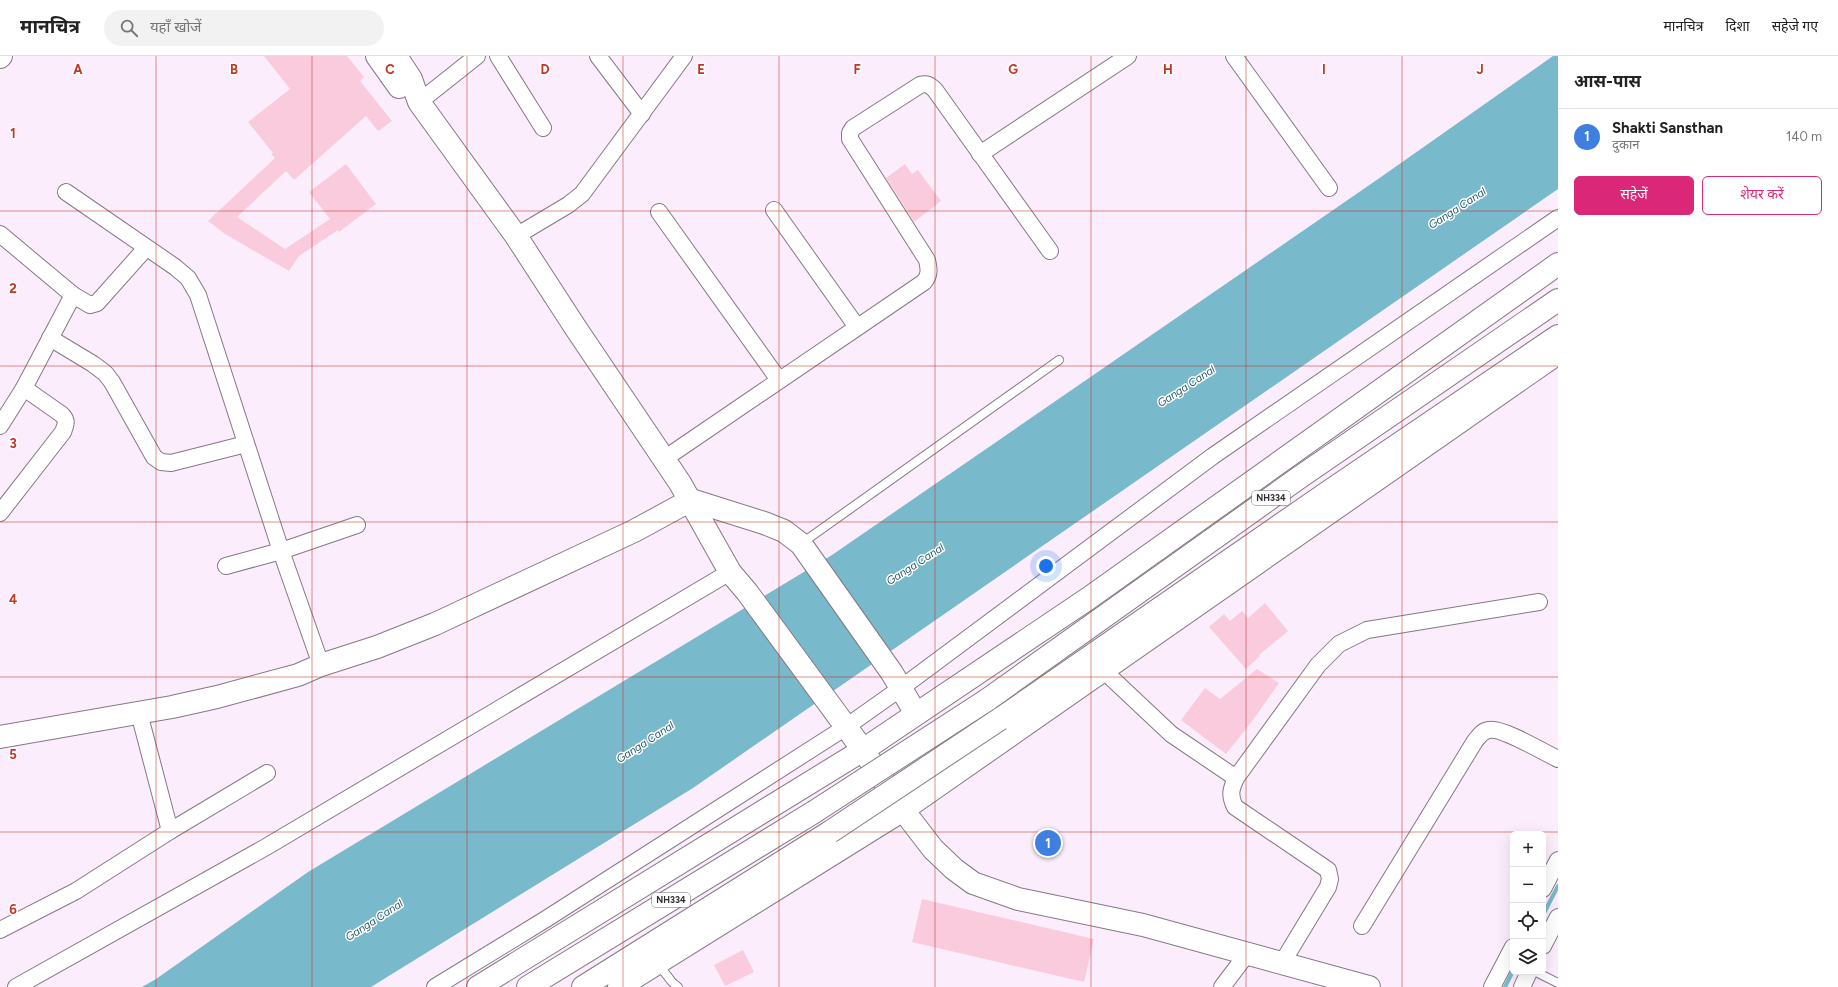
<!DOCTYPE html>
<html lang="hi">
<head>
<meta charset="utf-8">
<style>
	:root { --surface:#fff; --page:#f2f2f2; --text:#222; --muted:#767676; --line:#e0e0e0; --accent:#db2777 }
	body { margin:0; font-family:Figtree,"Noto Sans Devanagari",sans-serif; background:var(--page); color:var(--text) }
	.controls { position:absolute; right:12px; bottom:12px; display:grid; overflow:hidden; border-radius:6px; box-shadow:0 4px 16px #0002 }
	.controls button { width:36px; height:36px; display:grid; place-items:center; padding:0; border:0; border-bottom:1px solid var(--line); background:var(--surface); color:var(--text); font:20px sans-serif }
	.you { position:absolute; left:1046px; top:510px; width:14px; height:14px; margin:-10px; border:3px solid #fff; border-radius:50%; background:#1a73e8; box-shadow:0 0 0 6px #1a73e833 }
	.badge { display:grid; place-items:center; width:26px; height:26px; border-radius:50%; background:var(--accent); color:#fff; font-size:13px; font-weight:700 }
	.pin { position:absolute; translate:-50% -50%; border:2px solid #fff; box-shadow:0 1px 4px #0006 }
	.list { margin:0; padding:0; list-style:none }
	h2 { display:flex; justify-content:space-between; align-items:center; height:52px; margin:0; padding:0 16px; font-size:17px }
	h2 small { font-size:13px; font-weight:400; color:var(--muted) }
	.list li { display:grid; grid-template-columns:26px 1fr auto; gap:12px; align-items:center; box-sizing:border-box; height:56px; padding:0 16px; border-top:1px solid var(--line) }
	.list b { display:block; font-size:15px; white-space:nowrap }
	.list p { margin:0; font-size:13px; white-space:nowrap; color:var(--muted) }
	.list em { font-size:13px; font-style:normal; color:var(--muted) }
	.actions { display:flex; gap:8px; padding:12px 16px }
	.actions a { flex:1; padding:9px 0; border:1px solid var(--accent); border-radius:6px; text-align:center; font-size:14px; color:var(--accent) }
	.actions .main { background:var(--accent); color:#fff }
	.icon { flex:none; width:22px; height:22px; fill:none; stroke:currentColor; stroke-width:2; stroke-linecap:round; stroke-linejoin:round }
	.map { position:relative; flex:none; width:1558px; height:931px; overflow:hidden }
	header { display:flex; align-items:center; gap:24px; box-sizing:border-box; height:56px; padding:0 20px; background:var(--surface); border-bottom:1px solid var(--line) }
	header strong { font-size:19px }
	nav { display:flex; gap:22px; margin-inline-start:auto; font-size:14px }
	.search { width:280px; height:36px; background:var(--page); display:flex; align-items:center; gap:10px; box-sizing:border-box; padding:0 14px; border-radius:22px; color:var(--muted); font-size:15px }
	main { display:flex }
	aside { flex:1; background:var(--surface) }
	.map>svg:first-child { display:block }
</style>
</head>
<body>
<header>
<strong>मानचित्र</strong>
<div class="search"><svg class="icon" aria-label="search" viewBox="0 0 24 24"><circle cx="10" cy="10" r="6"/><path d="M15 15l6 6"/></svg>यहाँ खोजें</div>
<nav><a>मानचित्र</a><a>दिशा</a><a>सहेजे गए</a></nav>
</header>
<main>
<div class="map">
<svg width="1558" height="931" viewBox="0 0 1558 931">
	<rect width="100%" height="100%" fill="#fcedfd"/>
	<!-- water -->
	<polygon fill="#78b9cb" points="1553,0 1558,0 1558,133 693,732 371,931 142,931 156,923 308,816 832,499 1381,121"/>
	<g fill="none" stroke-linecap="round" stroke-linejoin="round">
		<!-- stream -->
		<g stroke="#78b9cb" stroke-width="4">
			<polyline points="1543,859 1558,830"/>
			<polyline points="1505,931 1513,915"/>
		</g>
	</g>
	<!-- building -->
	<g fill="#facbdd">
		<polygon points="264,0 347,0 364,21 360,25 392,65 378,75 366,60 294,124 286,115 237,161 285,193 330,163 309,136 346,108 376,148 339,176 338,174 299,200 289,215 225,178 208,165 275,102 271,98 273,97 248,66 290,33"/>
		<polygon points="905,108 912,118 918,114 941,145 914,166 886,122"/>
		<polygon points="1265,547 1288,575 1259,599 1260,600 1246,613 1209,571 1224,558 1230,565 1242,555 1248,562"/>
		<polygon points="1257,613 1279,627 1253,664 1226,698 1181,664 1205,632 1220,643"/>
		<polygon points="922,843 1094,883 1084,926 912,886"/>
		<polygon points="743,894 754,916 725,930 714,909"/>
	</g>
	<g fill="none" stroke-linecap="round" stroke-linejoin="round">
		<!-- lane casing -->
		<g stroke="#857885" stroke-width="10">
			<g id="lane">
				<polyline points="802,487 1059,304"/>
				<polyline points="658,908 672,926 678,931"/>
				<polyline points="1536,916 1558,927"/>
			</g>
		</g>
		<!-- street casing -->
		<g stroke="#857885" stroke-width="18">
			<g id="street">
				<polyline points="498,0 543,72"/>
				<polyline points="598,0 642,58"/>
				<polyline points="1234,0 1329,132"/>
				<polyline points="419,46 477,0"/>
				<polyline points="980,98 1128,0"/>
				<polyline points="66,136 175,211 188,222 198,239 281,495 321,609"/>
				<polyline points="774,154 857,271"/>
				<polyline points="659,156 779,324"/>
				<polyline points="0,178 73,239 90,249 97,247 146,192"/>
				<polyline points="516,180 568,149 582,138 684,0"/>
				<polyline points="50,282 93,308 105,317 112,326 154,401 161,406 171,407 246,388"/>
				<polyline points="0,370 24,332 73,239"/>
				<path d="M664 403 924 226C930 219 929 213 927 204L850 83V77L853 72 920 29C927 27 930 29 935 34L1050 195"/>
				<path d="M0 457 63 376C66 368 68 364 61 358L24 332"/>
				<polyline points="226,510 281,495 357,469"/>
				<polyline points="1103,614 1171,678 1236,722"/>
				<polyline points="139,657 170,775"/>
				<polyline points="1543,833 1558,804"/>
				<path d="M1362 870 1475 685C1479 680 1482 675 1489 674 1502 671 1545 697 1558 703"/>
				<polyline points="0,874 76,835 170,775 267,717"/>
				<polyline points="1543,890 1558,861"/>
				<path d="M1282 907 1328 831 1330 823 1328 814 1235 751C1229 739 1231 733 1236 722L1318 609 1339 588 1367 574 1539 546"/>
				<polyline points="16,931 266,791 730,516"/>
				<polyline points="435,931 546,863 846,671 901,632 1213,400 1558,162"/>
				<polyline points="1222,931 1247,898"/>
				<polyline points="1492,931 1513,891"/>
				<polyline points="1522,931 1529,916"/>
			</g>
		</g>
		<!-- secondary casing -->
		<g stroke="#857885" stroke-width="24">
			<g id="secondary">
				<polyline points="377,0 399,31"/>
				<polyline points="396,0 411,23 419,46 516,180 575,271 680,427 730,516 747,536 863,694 903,754 933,793 954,813 973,827 1018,843 1143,869 1369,931"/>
				<polyline points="0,1 1,0"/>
				<polyline points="0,681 172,651 217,641 298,619 321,609 377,591 435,568 634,475 691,444 764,467 784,475 801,488 892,617 916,658"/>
				<polyline points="478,931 863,694 1089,542 1558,208"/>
				<polyline points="619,931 903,754 1558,297"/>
			</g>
		</g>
		<!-- highway casing -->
		<g stroke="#857885" stroke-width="24">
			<g id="highway">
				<polyline points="987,644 1300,421 1558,244"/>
				<polyline points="1000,663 1331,434 1558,280"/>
				<polyline points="528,931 814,756"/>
				<polyline points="583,931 830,776"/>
			</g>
		</g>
		<!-- lane -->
		<use href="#lane" stroke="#fff" stroke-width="8"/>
		<!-- street -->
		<use href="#street" stroke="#fff" stroke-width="16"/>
		<!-- secondary -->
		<use href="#secondary" stroke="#fff" stroke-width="22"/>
		<!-- highway -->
		<use href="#highway" stroke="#fff" stroke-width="22"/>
		<!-- highway-bridge casing -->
		<g stroke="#857885" stroke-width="24" stroke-linecap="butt">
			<g id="highway-bridge">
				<polyline points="814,756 987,644"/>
				<polyline points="830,776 1000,663"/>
			</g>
		</g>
		<!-- highway-bridge -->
		<use href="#highway-bridge" stroke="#fff" stroke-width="22"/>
	</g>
	<!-- grid -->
	<path fill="none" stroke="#c23625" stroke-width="1" stroke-opacity="0.55" d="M156 0V931M312 0V931M467 0V931M623 0V931M779 0V931M935 0V931M1091 0V931M1246 0V931M1402 0V931M0 155H1558M0 310H1558M0 466H1558M0 621H1558M0 776H1558"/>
	<g text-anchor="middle" stroke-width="3" stroke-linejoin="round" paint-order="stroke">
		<!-- shield labels -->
		<g fill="#fff" stroke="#6d6a6d" stroke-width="1">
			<rect x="1252" y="435" width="38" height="14" rx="3"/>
			<rect x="652" y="837" width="38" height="14" rx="3"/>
		</g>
		<g font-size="9" font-weight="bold" fill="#2f2a2f">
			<text x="1271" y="445">NH334</text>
			<text x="671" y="847">NH334</text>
		</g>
		<!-- water labels -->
		<g font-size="11" font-style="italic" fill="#245a68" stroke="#fff">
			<text transform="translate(1457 152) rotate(-33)" y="4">Ganga Canal</text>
			<text transform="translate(1186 330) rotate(-33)" y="4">Ganga Canal</text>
			<text transform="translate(915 508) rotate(-33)" y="4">Ganga Canal</text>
			<text transform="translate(645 686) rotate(-33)" y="4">Ganga Canal</text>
			<text transform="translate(374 864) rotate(-33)" y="4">Ganga Canal</text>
		</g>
	</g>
	<g font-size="13" text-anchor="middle" font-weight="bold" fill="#c23625" stroke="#fff" stroke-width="3" stroke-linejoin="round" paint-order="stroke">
		<text x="78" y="18">A</text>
		<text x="234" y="18">B</text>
		<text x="390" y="18">C</text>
		<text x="545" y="18">D</text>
		<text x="701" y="18">E</text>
		<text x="857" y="18">F</text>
		<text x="1013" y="18">G</text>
		<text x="1168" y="18">H</text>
		<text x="1324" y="18">I</text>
		<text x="1480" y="18">J</text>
		<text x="13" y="82">1</text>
		<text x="13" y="237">2</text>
		<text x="13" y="392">3</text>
		<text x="13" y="548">4</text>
		<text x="13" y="703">5</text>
		<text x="13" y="858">6</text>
	</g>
</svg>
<div class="controls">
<button>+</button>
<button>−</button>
<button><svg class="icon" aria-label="locate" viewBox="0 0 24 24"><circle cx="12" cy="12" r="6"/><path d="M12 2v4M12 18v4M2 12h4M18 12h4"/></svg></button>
<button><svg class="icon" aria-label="layers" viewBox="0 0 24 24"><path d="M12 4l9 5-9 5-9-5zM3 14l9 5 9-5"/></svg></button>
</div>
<div class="you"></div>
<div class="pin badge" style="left:1048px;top:787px;background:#3f7fe0">1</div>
</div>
<aside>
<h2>आस-पास<small></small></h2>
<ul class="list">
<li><span class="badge" style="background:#3f7fe0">1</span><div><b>Shakti Sansthan</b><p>दुकान</p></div><em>140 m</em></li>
</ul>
<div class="actions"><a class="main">सहेजें</a><a>शेयर करें</a></div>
</aside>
</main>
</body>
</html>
